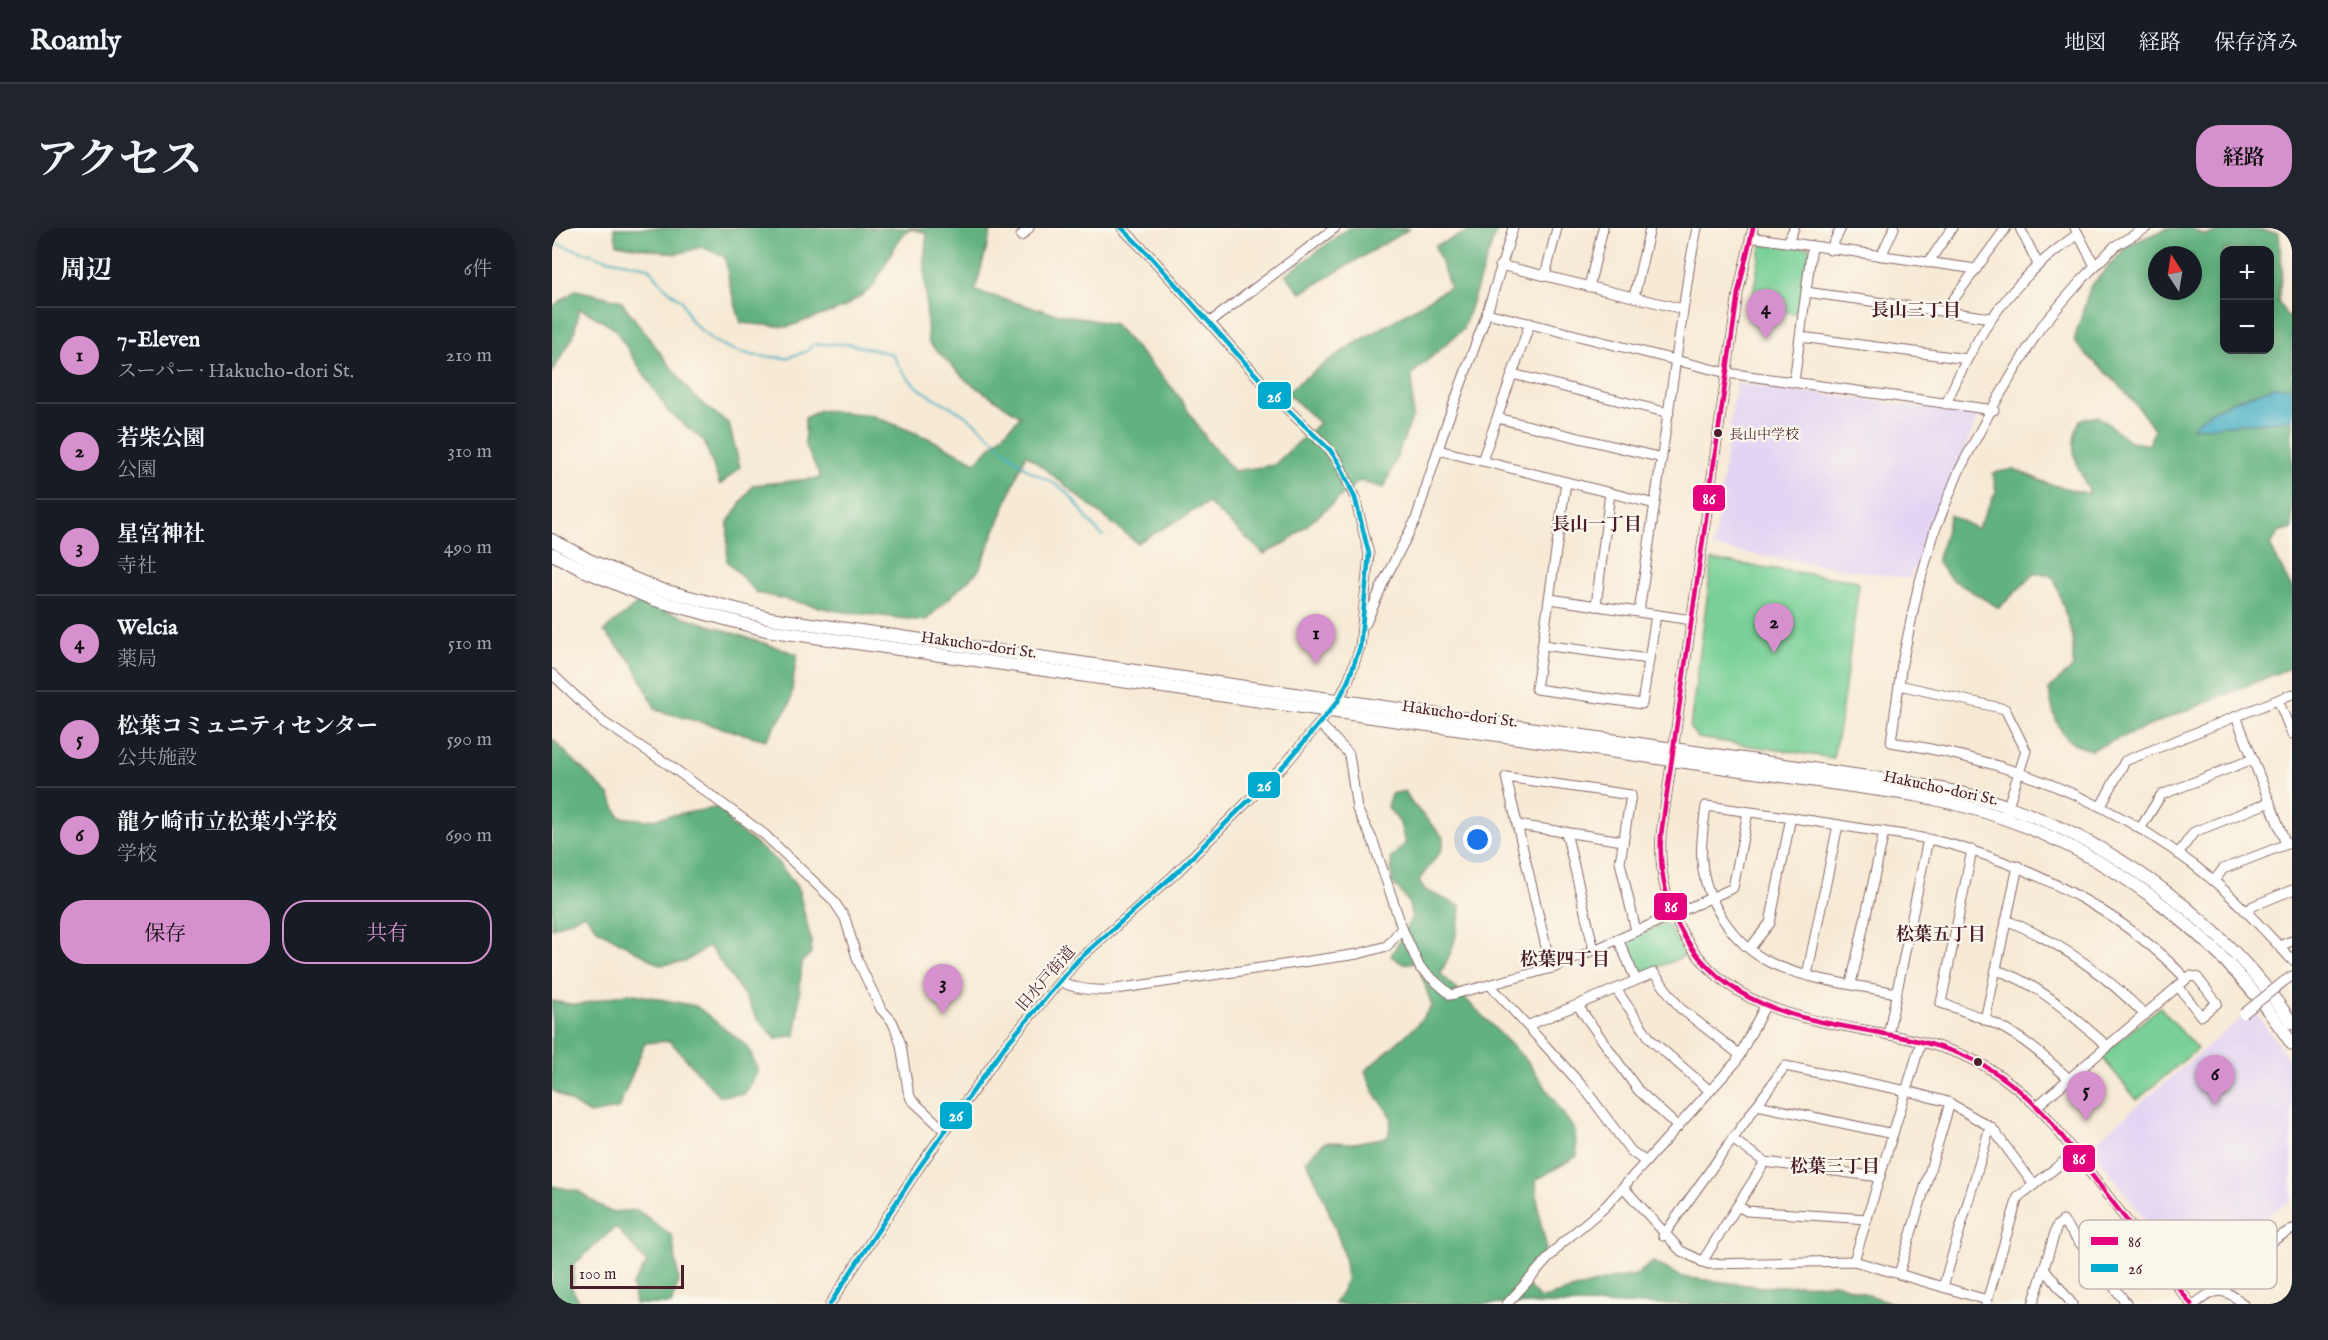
<!DOCTYPE html>
<html lang="ja">
<head>
<meta charset="utf-8">
<style>
	:root { --surface:#171b24; --page:#20242c; --text:#f1f3f6; --muted:#9ea1a6; --line:#363941; --accent:#d690ce }
	body { margin:0; font-family:"IM FELL English","Noto Serif JP",serif; background:var(--page); color:var(--text) }
	.controls { position:absolute; right:18px; top:18px; display:grid; overflow:hidden; border-radius:12px; box-shadow:0 3px 15px #0003 }
	.controls button { width:54px; height:54px; display:grid; place-items:center; padding:0; border:0; border-bottom:2px solid var(--line); background:var(--surface); color:var(--text); font:30px sans-serif }
	.compass { position:absolute; left:1596px; top:18px; width:54px; height:54px; border-radius:50%; background:var(--surface); box-shadow:0 3px 15px #0003; rotate:348deg }
	.scale { position:absolute; left:18px; bottom:15px; width:114px; box-sizing:border-box; padding-left:6px; border:3px solid #4a1f2b; border-top:0; font-size:16px; line-height:21px; white-space:nowrap; color:#4a1f2b; -webkit-text-stroke:4px #fbf7ec; paint-order:stroke }
	.you { position:absolute; left:926px; top:612px; width:21px; height:21px; margin:-15px; border:4px solid #fff; border-radius:50%; background:#1a73e8; box-shadow:0 0 0 9px #1a73e833 }
	.badge { display:grid; place-items:center; width:39px; height:39px; border-radius:50%; background:var(--accent); color:#111; font-size:20px; font-weight:700 }
	.pin { position:absolute; translate:-50% -50px; filter:drop-shadow(0 2px 3px #0008) }
	.pin::after { content:''; position:absolute; top:32px; width:21px; height:18px; background:inherit; clip-path:polygon(0 0,100% 0,50% 100%) }
	.list { margin:0; padding:0; list-style:none }
	h2 { display:flex; justify-content:space-between; align-items:center; height:78px; margin:0; padding:0 24px; font-size:26px }
	h2 small { font-size:20px; font-weight:400; color:var(--muted) }
	.list li { display:grid; grid-template-columns:39px 1fr auto; gap:18px; align-items:center; box-sizing:border-box; height:96px; padding:0 24px; border-top:2px solid var(--line) }
	.list b { display:block; font-size:22px; white-space:nowrap }
	.list p { margin:0; font-size:20px; white-space:nowrap; color:var(--muted) }
	.list em { font-size:20px; font-style:normal; color:var(--muted) }
	.actions { display:flex; gap:12px; padding:18px 24px }
	.actions a { flex:1; padding:14px 0; border:2px solid var(--accent); border-radius:24px; text-align:center; font-size:21px; color:var(--accent) }
	.actions .main { background:var(--accent); color:#111 }
	.map { position:relative; flex:none; width:1740px; height:1076px; overflow:hidden; border-radius:24px }
	header { display:flex; align-items:center; gap:36px; box-sizing:border-box; height:84px; padding:0 30px; background:var(--surface); border-bottom:2px solid var(--line) }
	header strong { font-size:28px }
	nav { display:flex; gap:33px; margin-inline-start:auto; font-size:21px }
	.intro { display:flex; align-items:center; justify-content:space-between; box-sizing:border-box; height:144px; padding:0 36px }
	h1 { margin:0; font-size:42px }
	.button { padding:15px 27px; border-radius:24px; background:var(--accent); color:#111; font-size:21px; font-weight:700 }
	main { display:flex; gap:36px; padding:0 36px }
	aside { flex:1; background:var(--surface); border-radius:24px; box-shadow:0 3px 15px #0003 }
	.map>svg:first-child { display:block }
</style>
</head>
<body>
<header>
<strong>Roamly</strong>
<nav><a>地図</a><a>経路</a><a>保存済み</a></nav>
</header>
<div class="intro"><h1>アクセス</h1><a class="button">経路</a></div>
<main>
<aside>
<h2>周辺<small>6件</small></h2>
<ul class="list">
<li><span class="badge">1</span><div><b>7-Eleven</b><p>スーパー · Hakucho-dori St.</p></div><em>210 m</em></li>
<li><span class="badge">2</span><div><b>若柴公園</b><p>公園</p></div><em>310 m</em></li>
<li><span class="badge">3</span><div><b>星宮神社</b><p>寺社</p></div><em>490 m</em></li>
<li><span class="badge">4</span><div><b>Welcia</b><p>薬局</p></div><em>510 m</em></li>
<li><span class="badge">5</span><div><b>松葉コミュニティセンター</b><p>公共施設</p></div><em>590 m</em></li>
<li><span class="badge">6</span><div><b>龍ケ崎市立松葉小学校</b><p>学校</p></div><em>690 m</em></li>
</ul>
<div class="actions"><a class="main">保存</a><a>共有</a></div>
</aside>
<div class="map">
<svg width="1740" height="1076" viewBox="0 0 1740 1076">
	<rect width="100%" height="100%" fill="#fbf7ec"/>
	<filter id="ink" filterUnits="userSpaceOnUse"><feTurbulence type="fractalNoise" baseFrequency=".0167" numOctaves="2"/><feDisplacementMap in="SourceGraphic" scale="12" xChannelSelector="R" yChannelSelector="G"/><feConvolveMatrix kernelMatrix="1 2 1 2 8 2 1 2 1" color-interpolation-filters="sRGB"/></filter>
	<filter id="wash" filterUnits="userSpaceOnUse"><feTurbulence type="fractalNoise" baseFrequency=".008" numOctaves="4" result="noise"/><feDisplacementMap in="SourceGraphic" scale="24" xChannelSelector="R" yChannelSelector="G"/><feGaussianBlur stdDeviation="1.35" result="paint"/><feColorMatrix in="noise" values="0 0 0 0 0 0 0 0 0 0 0 0 0 0 0 0 0 1.4 0 .05"/><feComposite in="paint" operator="in"/></filter>
	<g filter="url(#wash)">
		<rect width="100%" height="100%" fill="#f7ead5"/>
		<!-- built -->
		<g fill="#e2d4f3">
			<polygon points="1184,155 1427,187 1358,351 1161,320"/>
			<polygon points="1701,780 1740,836 1740,972 1630,1041 1538,918"/>
		</g>
		<!-- green -->
		<g fill="#78d096" stroke="#617860" stroke-width="1.5">
			<polygon points="1213,14 1258,20 1249,86 1199,79 1209,18"/>
			<polygon points="1160,332 1305,353 1307,356 1288,494 1281,530 1146,510 1138,500"/>
			<polygon points="1112,695 1116,697 1133,725 1132,728 1088,747 1084,745 1072,716 1074,712"/>
			<polygon points="1608,779 1645,821 1585,872 1549,828"/>
		</g>
		<!-- forest -->
		<g fill="#62b27f" stroke="#566855" stroke-width="1.5" fill-rule="evenodd">
			<polygon points="62,0 440,0 423,63 497,84 562,96 623,163 656,213 682,243 722,237 767,195 734,164 786,126 898,59 883,18 924,0 945,0 911,101 860,146 861,188 832,260 807,253 735,314 712,326 656,275 585,315 474,226 427,342 373,393 285,383 205,365 175,333 176,294 201,257 269,250 253,217 253,190 268,182 319,187 376,210 424,234 469,188 416,154 376,114 372,32 375,5 360,1 349,8 320,60 291,80 235,99 189,95 178,58 173,29 150,19 124,26 65,16"/>
			<polygon points="796,0 857,1 749,65 734,47"/>
			<path d="M1616 0H1639L1652 7C1681 0 1697 0 1727 5L1730 41 1726 74 1735 88 1740 89V159C1714 159 1655 177 1641 200L1740 192V301L1728 303 1718 317 1740 361V439L1539 522C1534 520 1525 518 1520 515 1505 503 1499 479 1497 461L1521 439V409L1502 350 1495 346H1482L1447 380 1399 351 1385 334 1398 287 1425 301 1444 264 1441 245 1462 241 1497 256 1538 266C1526 237 1514 224 1528 192L1546 188 1579 214 1597 217 1602 202C1589 181 1571 160 1553 143 1540 131 1534 128 1522 113L1538 59 1576 17ZM1672 22H1718V122H1672ZM1605 27H1641V63H1605Z"/>
			<polygon points="24,62 68,72 141,168 177,196 188,239 168,257 152,213 116,183 62,100 28,80 21,109 0,144 0,79"/>
			<polygon points="87,374 245,426 238,476 214,512 104,482 81,435 52,403"/>
			<polygon points="0,511 57,567 68,589 95,592 173,578 177,595 224,632 246,660 259,712 259,725 250,734 244,807 224,811 205,790 192,767 157,718 133,734 108,737 45,701 33,686 0,700"/>
			<path d="M853 563 860 575 891 609V620L867 652 873 662 908 678C907 702 901 725 888 745L977 835 1023 903 1025 928 984 952 987 987 994 1017 992 1027 970 1051 988 1071 1058 1051 1084 1047 1101 1034 1130 1049 1211 1059 1283 1055 1343 1076H782C786 1069 793 1059 794 1051 798 1028 766 954 754 932L773 914 802 915 836 909 840 890 821 862 813 843 864 798 880 778 865 734 851 736 839 728 860 689 856 673 840 654 839 630 853 616 848 595 835 578 839 566Z"/>
			<polygon points="77,765 144,778 196,819 206,843 193,866 167,868 118,813 93,815 66,881 37,886 0,862 0,773 25,777"/>
			<polygon points="0,958 26,963 58,984 85,982 120,1008 127,1052 119,1076 83,1076 80,1058 95,1035 64,999 22,1036 20,1061 29,1076 0,1076"/>
		</g>
		<!-- water -->
		<path fill="#45afc4" stroke="#486778" stroke-width="1.5" d="M1722 159H1740V192L1640 200C1654 179 1698 168 1722 159Z"/>
		<g fill="none" stroke-linecap="round" stroke-linejoin="round">
			<!-- stream -->
			<path stroke="#45afc4" stroke-width="2" d="M0 13 5 16 51 30 96 39 112 58 130 73 139 93 161 113 184 123 204 128 234 130 253 124 263 116H297L340 126C362 168 381 165 415 189 436 204 454 224 474 240 486 249 502 253 513 263 529 276 535 296 551 308"/>
		</g>
	</g>
	<g filter="url(#ink)">
		<g fill="none" stroke-linecap="round" stroke-linejoin="round">
			<!-- minor casing -->
			<g stroke="#876666" stroke-width="11">
				<g id="minor">
					<path d="M1201 0 1186 65 1109 607C1107 642 1114 677 1132 708 1192 807 1304 789 1400 823 1438 836 1469 861 1496 890L1639 1076"/>
					<polyline points="1468,0 1486,36"/>
					<polyline points="1523,0 1543,38"/>
					<path d="M1594 0 1563 18 1534 47 1488 100 1439 182 1407 243 1383 302 1366 360 1350 435 1339 514C1458 532 1570 576 1663 654 1691 678 1715 705 1740 732"/>
					<polyline points="469,8 477,0"/>
					<polyline points="1198,9 1424,41"/>
					<polyline points="1236,14 1242,0"/>
					<polyline points="1278,22 1289,0"/>
					<polyline points="1329,28 1342,0"/>
					<polyline points="1376,35 1400,0"/>
					<polyline points="948,37 1131,81"/>
					<polyline points="993,48 1005,0"/>
					<polyline points="1037,59 1051,0"/>
					<polyline points="1254,64 1439,90"/>
					<polyline points="1082,69 1098,0"/>
					<polyline points="1393,83 1454,0"/>
					<polyline points="935,85 1175,145 1442,182"/>
					<polyline points="658,94 783,0"/>
					<polyline points="1249,109 1415,131"/>
					<polyline points="960,146 1117,185"/>
					<polyline points="1242,154 1260,18"/>
					<path d="M1394 176C1425 103 1460 51 1526 6"/>
					<polyline points="945,190 1110,230"/>
					<polyline points="886,222 1103,276"/>
					<polyline points="930,233 978,95"/>
					<polyline points="1014,254 984,461 1090,476 1104,387"/>
					<polyline points="998,371 1140,392"/>
					<polyline points="1044,378 1058,265"/>
					<polyline points="1087,384 1138,35 1145,0"/>
					<polyline points="814,395 832,353 864,291 893,200 935,85 961,0"/>
					<polyline points="991,417 1097,431"/>
					<polyline points="0,446 51,494 117,537 212,606 281,672 293,690 306,733 316,754 329,781 340,793 344,802 349,817 356,862 359,871 392,902"/>
					<polyline points="1347,457 1453,481 1474,523 1454,584"/>
					<polyline points="1726,472 1740,506"/>
					<polyline points="1684,488 1734,616"/>
					<polyline points="1549,578 1573,533 1740,466"/>
					<polyline points="965,597 1071,613"/>
					<polyline points="1588,601 1609,567 1701,531"/>
					<polyline points="1014,604 1042,722"/>
					<path d="M1420 622 1389 775C1406 781 1424 787 1441 795 1470 808 1494 830 1517 851"/>
					<polyline points="1626,626 1642,604 1718,574"/>
					<polyline points="1662,653 1671,641 1740,614"/>
					<polyline points="1695,684 1701,678 1740,662"/>
					<path d="M1454 692C1508 714 1552 745 1593 787"/>
					<polyline points="850,700 868,740 899,767 1004,739 1181,660 1196,584"/>
					<polyline points="1066,711 1084,752"/>
					<polyline points="1727,718 1740,713"/>
					<polyline points="1198,720 1218,695 1239,589"/>
					<polyline points="999,740 954,549 1079,567 1068,634 1084,703"/>
					<path d="M1444 742C1487 755 1522 789 1555 818"/>
					<polyline points="1255,747 1286,597"/>
					<path d="M508 753C522 761 540 763 557 762L806 726 835 718 850 700 821 613 805 581 797 526 768 496"/>
					<polyline points="1731,754 1740,748"/>
					<polyline points="1299,756 1332,604"/>
					<polyline points="938,757 1032,860 1079,923 1094,934"/>
					<polyline points="1064,761 1099,812 1158,863"/>
					<path d="M1344 765C1305 757 1255 752 1219 735 1182 717 1153 673 1150 633 1148 614 1152 596 1154 578 1207 585 1259 592 1311 601 1346 606 1381 610 1414 621 1495 646 1576 689 1634 751"/>
					<polyline points="1026,778 1086,862 1126,899"/>
					<polyline points="1433,792 1466,638"/>
					<polyline points="977,797 1102,745 1128,780 1188,827"/>
					<polyline points="1336,807 1376,611"/>
					<polyline points="1205,877 1341,906"/>
					<polyline points="1485,878 1638,748 1645,749 1665,775 1649,788 1626,758"/>
					<polyline points="1180,911 1213,934 1328,949"/>
					<polyline points="1071,959 1129,1023 1156,1036 1302,1033 1435,1072"/>
					<polyline points="1185,978 1195,983 1315,991"/>
					<polyline points="1111,1008 1233,838 1355,863 1396,874 1440,900 1482,957"/>
					<polyline points="1302,1033 1369,814"/>
					<polyline points="1150,1034 1213,934"/>
					<polyline points="1492,1040 1520,1076"/>
					<polyline points="1347,1046 1398,875"/>
					<polyline points="1391,1059 1438,899"/>
					<polyline points="1664,1062 1665,1052 1672,1042 1740,1001"/>
					<polyline points="278,1076 366,941 453,818 526,732 623,646 735,534 786,473 796,453 808,419 817,326 803,270 787,235 778,222 728,174 599,29 570,0"/>
					<polyline points="955,1076 1010,1015 1053,979 1184,834 1213,778"/>
					<polyline points="1434,1076 1466,969 1523,925"/>
					<polyline points="1481,1076 1505,998 1511,993 1575,1076"/>
					<path d="M1643 1076C1662 1061 1671 1057 1691 1076"/>
				</g>
			</g>
			<!-- major casing -->
			<g stroke="#876666" stroke-width="14">
				<g id="major">
					<path d="M0 312 37 332 107 361 218 390 1364 556C1395 562 1428 568 1457 579 1570 619 1672 696 1740 795"/>
					<path d="M0 326 31 342 103 372 214 402 1363 567C1393 573 1423 580 1451 590 1569 631 1671 712 1740 816"/>
				</g>
			</g>
			<!-- minor -->
			<use href="#minor" stroke="#fff" stroke-width="9"/>
			<!-- major -->
			<use href="#major" stroke="#fff" stroke-width="12"/>
			<!-- minor-bridge casing -->
			<g stroke="#876666" stroke-width="11" stroke-linecap="butt">
				<polyline id="minor-bridge" points="1691,786 1731,754"/>
			</g>
			<!-- minor-bridge -->
			<use href="#minor-bridge" stroke="#fff" stroke-width="9"/>
			<!-- bus-1 casing -->
			<g stroke="#fbf7ec" stroke-width="9">
				<path id="bus-1" d="M1201 0 1186 65 1109 607C1107 642 1114 677 1132 708 1192 807 1304 789 1400 823 1438 836 1469 861 1496 890L1639 1076"/>
			</g>
			<!-- bus-2 casing -->
			<g stroke="#fbf7ec" stroke-width="9">
				<polyline id="bus-2" points="278,1076 366,941 453,818 526,732 623,646 735,534 786,473 796,453 808,419 817,326 803,270 787,235 778,222 728,174 599,29 570,0"/>
			</g>
			<!-- bus-1 -->
			<use href="#bus-1" stroke="#e5007d" stroke-width="4.5"/>
			<!-- bus-2 -->
			<use href="#bus-2" stroke="#00a9ce" stroke-width="4.5"/>
		</g>
	</g>
	<!-- markers -->
	<g fill="#4a1f2b" stroke="#fbf7ec" stroke-width="2">
		<circle cx="1166" cy="205" r="5"/>
		<circle cx="1426" cy="834" r="5"/>
	</g>
	<g text-anchor="middle" stroke-width="4.5" stroke-linejoin="round" paint-order="stroke">
		<!-- bus labels -->
		<g font-size="14" fill="#4a1f2b" stroke="#fbf7ec" text-anchor="start">
			<text x="1177" y="211">長山中学校</text>
		</g>
		<!-- street labels -->
		<g font-size="16" fill="#4a1f2b" stroke="#fbf7ec">
			<text transform="translate(427 416) rotate(8)" y="6">Hakucho-dori St.</text>
			<text transform="translate(908 485) rotate(8)" y="6">Hakucho-dori St.</text>
			<text transform="translate(1389 559) rotate(12)" y="6">Hakucho-dori St.</text>
			<text transform="translate(493 750) rotate(-49)" y="6">旧水戸街道</text>
		</g>
		<!-- neighbourhood labels -->
		<g font-size="18" font-weight="bold" fill="#4a1f2b" stroke="#fbf7ec">
			<text x="1364" y="88">長山三丁目</text>
			<text x="1045" y="302">長山一丁目</text>
			<text x="1389" y="712">松葉五丁目</text>
			<text x="1013" y="737">松葉四丁目</text>
			<text x="1283" y="944">松葉三丁目</text>
		</g>
	</g>
	<!-- legend -->
	<rect x="1527" y="992" width="198" height="69" rx="9" fill="#fbf7ec" stroke="#c6b6b2" stroke-width="1.5"/>
	<rect x="1539" y="1009" width="27" height="8" fill="#e5007d"/>
	<rect x="1539" y="1036" width="27" height="8" fill="#00a9ce"/>
	<g font-size="16" fill="#4a1f2b">
		<text x="1576" y="1019">86</text>
		<text x="1576" y="1046">26</text>
	</g>
	<g stroke="#fbf7ec" stroke-width="2">
		<rect x="705" y="153" width="35" height="29" rx="6" fill="#00a9ce"/>
		<rect x="1140" y="256" width="34" height="28" rx="6" fill="#e5007d"/>
		<rect x="695" y="543" width="34" height="28" rx="6" fill="#00a9ce"/>
		<rect x="1101" y="664" width="35" height="29" rx="6" fill="#e5007d"/>
		<rect x="387" y="873" width="34" height="29" rx="6" fill="#00a9ce"/>
		<rect x="1510" y="916" width="34" height="29" rx="6" fill="#e5007d"/>
	</g>
	<g font-size="16" text-anchor="middle" font-weight="bold" fill="#fff">
		<text x="722" y="174">26</text>
		<text x="1157" y="276">86</text>
		<text x="712" y="563">26</text>
		<text x="1119" y="684">86</text>
		<text x="404" y="893">26</text>
		<text x="1527" y="936">86</text>
	</g>
</svg>
<div class="controls">
<button>+</button>
<button>−</button>
</div>
<svg class="compass" viewBox="-18 -18 36 36"><path d="M0-13l5 13h-10z" fill="#e53935"/><path d="M0 13l5-13h-10z" fill="#9ea1a6"/></svg>
<div class="scale">100 m</div>
<div class="you"></div>
<div class="pin badge" style="left:764px;top:436px">1</div>
<div class="pin badge" style="left:1222px;top:425px">2</div>
<div class="pin badge" style="left:391px;top:786px">3</div>
<div class="pin badge" style="left:1214px;top:111px">4</div>
<div class="pin badge" style="left:1534px;top:893px">5</div>
<div class="pin badge" style="left:1663px;top:877px">6</div>
</div>
</main>
</body>
</html>
